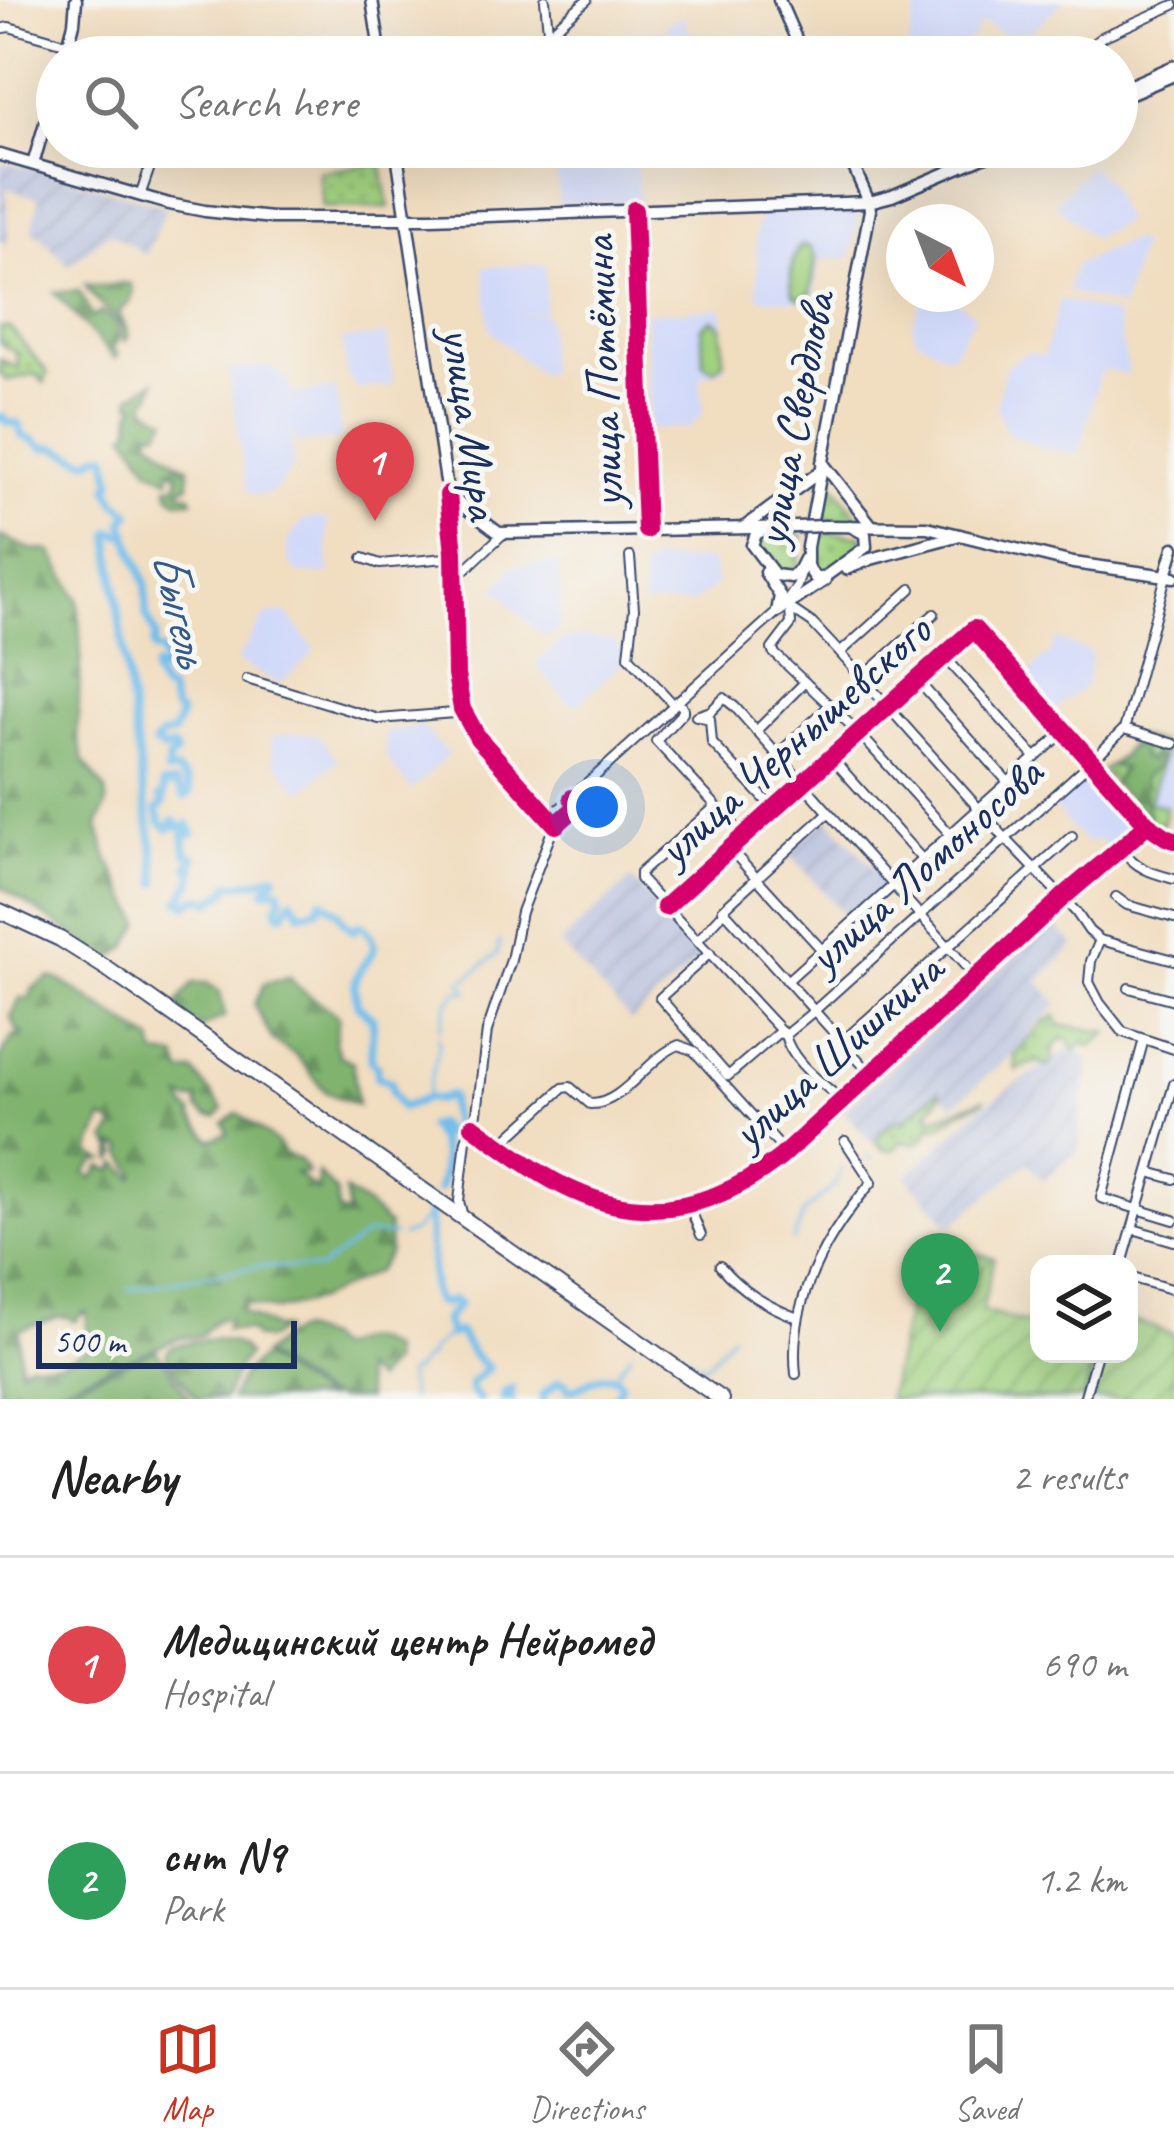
<!DOCTYPE html>
<html lang="en">
<head>
<meta charset="utf-8">
<style>
	:root { --surface:#fff; --page:#f6f6f6; --text:#222; --muted:#767676; --line:#e0e0e0; --accent:#c8321e }
	body { margin:0; font-family:Caveat,sans-serif; background:var(--page); color:var(--text) }
	.controls { position:absolute; right:36px; bottom:36px; display:grid; overflow:hidden; border-radius:24px; box-shadow:0 12px 48px #0002 }
	.controls button { width:108px; height:108px; display:grid; place-items:center; padding:0; border:0; border-bottom:3px solid var(--line); background:var(--surface); color:var(--text); font:60px sans-serif }
	.compass { position:absolute; left:886px; top:204px; width:108px; height:108px; border-radius:50%; background:var(--surface); box-shadow:0 12px 48px #0002; rotate:138deg }
	.scale { position:absolute; left:36px; bottom:30px; width:261px; box-sizing:border-box; padding-left:12px; border:6px solid #1b2f5e; border-top:0; font-size:33px; line-height:42px; white-space:nowrap; color:#1b2f5e; -webkit-text-stroke:9px #f6f6f2; paint-order:stroke }
	.you { position:absolute; left:597px; top:807px; width:42px; height:42px; margin:-30px; border:9px solid #fff; border-radius:50%; background:#1a73e8; box-shadow:0 0 0 18px #1a73e833 }
	.badge { display:grid; place-items:center; width:78px; height:78px; border-radius:50%; background:var(--accent); color:#fff; font-size:39px; font-weight:700 }
	.pin { position:absolute; translate:-50% -99px; filter:drop-shadow(0 3px 6px #0008) }
	.pin::after { content:''; position:absolute; top:63px; width:42px; height:36px; background:inherit; clip-path:polygon(0 0,100% 0,50% 100%) }
	.list { margin:0; padding:0; list-style:none }
	h2 { display:flex; justify-content:space-between; align-items:center; height:156px; margin:0; padding:0 48px; font-size:51px }
	h2 small { font-size:39px; font-weight:400; color:var(--muted) }
	.list li { display:grid; grid-template-columns:78px 1fr auto; gap:36px; align-items:center; box-sizing:border-box; height:216px; padding:0 48px; border-top:3px solid var(--line) }
	.list b { display:block; font-size:45px; white-space:nowrap }
	.list p { margin:0; font-size:39px; white-space:nowrap; color:var(--muted) }
	.list em { font-size:39px; font-style:normal; color:var(--muted) }
	.icon { flex:none; width:66px; height:66px; fill:none; stroke:currentColor; stroke-width:2; stroke-linecap:round; stroke-linejoin:round }
	.map { position:relative; flex:none; width:1174px; height:1399px; overflow:hidden }
	.search { position:absolute; background:var(--surface); box-shadow:0 12px 48px #0002; left:36px; right:36px; top:36px; height:132px; display:flex; align-items:center; gap:30px; box-sizing:border-box; padding:0 42px; border-radius:66px; color:var(--muted); font-size:45px }
	.sheet { height:588px; background:var(--surface) }
	nav { display:flex; justify-content:space-around; align-items:center; box-sizing:border-box; height:168px; border-top:3px solid var(--line); background:var(--surface); font-size:33px; color:var(--muted) }
	nav a { display:grid; justify-items:center; gap:6px }
	nav .on { color:var(--accent) }
	.map>svg:first-child { display:block }
</style>
</head>
<body>
<div class="map">
<svg width="1174" height="1399" viewBox="0 0 1174 1399">
	<defs>
		<pattern id="industrial-furrows" width="10" height="10" patternUnits="userSpaceOnUse" patternTransform="scale(3)"><rect width="10" height="10" fill="#bbc3de"/><path d="M-1 1l2-2M0 10L10 0M9 11l2-2" fill="none" stroke="#a0a8c1"/></pattern>
		<pattern id="grass-dots" width="8" height="8" patternUnits="userSpaceOnUse" patternTransform="scale(3)"><rect width="8" height="8" fill="#a1d280"/><path d="M2 2h.1M6 6h.1" fill="none" stroke="#82ab6c" stroke-width="1.8" stroke-linecap="round"/></pattern>
		<pattern id="forest-firs" width="22" height="20" patternUnits="userSpaceOnUse" patternTransform="scale(3)"><rect width="22" height="20" fill="#80b46e"/><path d="M5 1l3.5 6h-7zM16 11l3.5 6h-7z" fill="#68935e"/></pattern>
		<pattern id="garden-furrows" width="10" height="10" patternUnits="userSpaceOnUse" patternTransform="scale(3)"><rect width="10" height="10" fill="#a1d280"/><path d="M-1 1l2-2M0 10L10 0M9 11l2-2" fill="none" stroke="#82ab6c"/></pattern>
	</defs>
	<rect width="100%" height="100%" fill="#f6f6f2"/>
	<filter id="ink" filterUnits="userSpaceOnUse"><feTurbulence type="fractalNoise" baseFrequency=".00833" numOctaves="2"/><feDisplacementMap in="SourceGraphic" scale="24" xChannelSelector="R" yChannelSelector="G"/><feConvolveMatrix kernelMatrix="1 2 1 2 8 2 1 2 1" color-interpolation-filters="sRGB"/></filter>
	<filter id="wash" filterUnits="userSpaceOnUse"><feTurbulence type="fractalNoise" baseFrequency=".004" numOctaves="4" result="noise"/><feDisplacementMap in="SourceGraphic" scale="48" xChannelSelector="R" yChannelSelector="G"/><feGaussianBlur stdDeviation="2.7" result="paint"/><feColorMatrix in="noise" values="0 0 0 0 0 0 0 0 0 0 0 0 0 0 0 0 0 1.4 0 .05"/><feComposite in="paint" operator="in"/></filter>
	<g filter="url(#wash)">
		<rect width="100%" height="100%" fill="#f1ddbf"/>
		<!-- built -->
		<g fill="#d1d9f9">
			<polygon points="922,0 939,0 960,11 943,0 1065,0 1031,32 1004,34 980,22 974,37 945,57 906,57 917,5"/>
			<polygon points="682,16 694,43 686,47 690,56 634,57 633,53 657,30 662,34 666,32 667,23"/>
			<polygon points="217,37 255,38 279,46 280,57 178,57 177,45 182,41"/>
			<polygon points="556,147 635,147 635,152 627,153 627,163 636,163 639,201 558,203"/>
			<polygon points="1090,165 1108,183 1125,222 1092,238 1054,203"/>
			<polygon points="855,209 859,215 850,258 819,260 813,302 758,298 756,225 760,224 760,213"/>
			<polygon points="1131,240 1141,243 1122,308 1067,291 1075,265"/>
			<polygon points="545,264 545,312 510,314 544,314 547,317 548,372 540,375 490,331 484,267"/>
			<polygon points="925,294 948,294 976,315 952,355 943,353 916,338 912,325"/>
			<polygon points="1060,299 1119,316 1117,322 1129,372 1126,375 1107,370 1100,372 1080,450 1074,454 1033,445 1033,442 1007,434 996,407 1006,366 1027,352 1044,356"/>
			<polygon points="723,308 725,368 700,378 703,413 689,428 650,429 645,313"/>
			<polygon points="387,335 393,385 357,389 347,376 342,340"/>
			<polygon points="268,366 288,379 291,394 336,388 342,439 296,444 295,434 290,434 294,466 274,492 258,496 247,491 228,370"/>
			<polygon points="327,518 329,574 298,574 289,561 287,542 304,519"/>
			<polygon points="711,560 717,584 693,603 643,605 641,567 649,566 649,561"/>
			<polygon points="559,564 560,625 557,631 543,637 495,588 515,565"/>
			<polygon points="286,612 316,651 280,684 236,661 265,616"/>
			<polygon points="589,637 614,640 628,658 576,705 568,702 535,664 565,638"/>
			<polygon points="1055,638 1092,653 1086,686 1051,712 1022,679 1052,651"/>
			<polygon points="422,726 448,755 412,790 387,760 384,733"/>
			<polygon points="289,733 317,734 338,760 301,792 273,759 272,737"/>
			<polygon points="1167,747 1174,749 1174,809 1149,803"/>
			<polygon points="1092,774 1139,822 1108,850 1097,838 1089,845 1072,830 1054,807"/>
		</g>
		<!-- industrial -->
		<g fill="url(#industrial-furrows)">
			<polygon points="0,162 37,169 166,207 146,255 109,232 69,266 39,234 32,232 39,198 6,188 8,244 0,242"/>
			<polygon points="827,817 890,886 851,922 788,852"/>
			<polygon points="631,879 702,957 631,1021 560,944"/>
			<polygon points="1052,922 1075,946 1038,981 1059,1004 1029,1033 1026,1044 953,1105 938,1090 875,1145 843,1111"/>
			<polygon points="1068,1050 1081,1053 1089,1062 1080,1117 1079,1151 1043,1179 1027,1163 951,1226 906,1177 981,1107"/>
		</g>
		<!-- grass -->
		<g fill="url(#grass-dots)" stroke="#5e806f" stroke-width="3">
			<polygon points="381,163 389,207 323,207 319,172"/>
			<polygon points="0,327 10,328 48,373 44,383 36,374 6,380 0,373 0,359 19,369 16,352 0,343"/>
			<polygon points="825,474 859,518 856,520 825,520 824,517 816,520"/>
			<polygon points="826,532 863,536 866,542 821,578 811,568 815,533 823,536"/>
			<polygon points="798,533 799,537 803,535 797,568 792,575 780,576 755,545 757,536"/>
			<polygon points="1136,736 1166,744 1149,802 1166,807 1161,832 1102,771 1123,755"/>
			<polygon points="1056,1016 1059,1025 1108,1032 1092,1046 1079,1044 1077,1050 1073,1049 1068,1039 1060,1040 1053,1049 1052,1063 1048,1066 1036,1061 1016,1070 1015,1055 1045,1021"/>
			<path d="M939 1090 941 1095 928 1113 935 1118 984 1099V1101L956 1114 954 1118 951 1116C948 1123 938 1128 930 1127L926 1132 928 1134 918 1143 900 1142 896 1149 883 1150 876 1142 881 1133 896 1120 900 1123Z"/>
		</g>
		<!-- forest -->
		<g fill="url(#forest-firs)" stroke="#4e7266" stroke-width="3" fill-rule="evenodd">
			<path d="M121 283 131 284 133 293 128 304 119 312 129 335 125 342 122 337 121 324C108 309 94 302 85 284L102 287Z"/>
			<polygon points="79,291 92,317 102,312 117,324 118,339 112,350 118,354 115,359 54,292"/>
			<polygon points="155,381 152,395 146,399 146,408 167,419 159,431 152,431 149,437 178,462 189,466 189,485 180,488 181,492 191,495 193,500 179,501 169,494 168,486 176,486 179,475 170,469 169,479 150,469 126,433 131,428 132,411 137,405 131,403 132,395"/>
			<polygon points="0,536 30,549 51,551 78,599 81,658 77,733 84,762 106,791 107,803 98,826 108,859 141,923 127,947 110,959 0,886"/>
			<polygon points="1141,746 1141,757 1149,761 1153,754 1159,757 1155,768 1144,777 1144,795 1150,822 1113,784 1123,768 1111,766 1123,756 1127,748"/>
			<path d="M50 977 58 979 153 1041 156 1055 177 1057 182 1073 193 1071 223 1109 217 1117 207 1116 198 1109V1099L190 1101 182 1098 185 1106 192 1113V1118L211 1140 228 1133 224 1123 238 1113 278 1144 284 1154 300 1160 308 1173H295L318 1191V1173L336 1192 338 1212 348 1214 345 1191 366 1205 388 1225 389 1252 377 1271 317 1300 276 1310 245 1304 242 1312 275 1328 283 1329 266 1340 253 1337 250 1331 225 1329 229 1320 218 1319 199 1336 180 1338 32 1399H0V1058L13 1036 22 1033 15 1028 11 1017 20 998 29 999 33 988ZM103 1119 115 1126 107 1140 114 1149 112 1157 113 1160 118 1154 115 1145 124 1148 123 1154 135 1173 134 1177 117 1163 113 1171 102 1166 93 1178 85 1173 96 1161 103 1160 89 1153ZM86 1312 89 1348 59 1363H30L20 1368 19 1330 57 1317H69L72 1321H76L79 1315Z"/>
			<path d="M290 977C297 991 325 1003 339 1017L335 1041 339 1056 353 1062 357 1105 326 1092 297 1056 273 1041 254 1005 265 983Z"/>
			<polygon points="193,983 207,983 220,992 225,1016 201,1028 173,1009"/>
			<path d="M299 1330 324 1338 335 1349C359 1337 366 1335 390 1350V1364L375 1381 361 1370 367 1399H337L319 1393 262 1355 283 1337Z"/>
			<path d="M213 1339C227 1340 239 1343 247 1355L238 1367 224 1399H197C166 1357 142 1346 213 1339Z"/>
			<polygon points="156,1350 190,1399 39,1399"/>
			<path d="M262 1358 319 1396 329 1399H231C239 1381 244 1368 262 1358Z"/>
		</g>
		<!-- garden -->
		<g fill="url(#garden-furrows)" stroke="#5e806f" stroke-width="3">
			<polygon points="950,1246 994,1258 982,1311 1039,1327 1039,1354 1096,1354 1083,1399 888,1399 911,1291"/>
			<polygon points="1129,1319 1174,1335 1174,1399 1085,1399 1098,1354 1129,1354"/>
		</g>
		<!-- pitch -->
		<g fill="#a1d280" stroke="#5e806f" stroke-width="3">
			<path d="M802 245 811 247 816 257 811 293 800 299 793 294C789 281 791 254 802 245Z"/>
			<polygon points="712,319 722,326 724,362 714,370 703,363 702,327"/>
		</g>
		<g fill="none" stroke-linecap="round" stroke-linejoin="round">
			<!-- stream -->
			<g stroke="#72beeb" stroke-width="3">
				<polyline points="440,1029 447,1004 456,992 468,991 461,983 497,954 499,942"/>
				<polyline points="426,1098 439,1046 438,1037"/>
				<polyline points="866,1157 872,1158"/>
				<polyline points="402,1236 413,1232 428,1215"/>
				<polyline points="793,1241 804,1212 834,1186 842,1168"/>
				<polyline points="128,1289 261,1266 319,1269 367,1234 394,1235"/>
				<polyline points="643,1336 651,1331 702,1366 709,1362 732,1334"/>
				<polyline points="614,1376 631,1353"/>
				<polyline points="411,1399 407,1374 414,1371 424,1359 430,1358 429,1352 449,1333"/>
			</g>
			<!-- river -->
			<g stroke="#72beeb" stroke-width="8">
				<path d="M0 418 2 416 8 423H19L22 436 34 440 44 448C57 443 73 458 90 461L98 455 107 454 112 482 108 487 116 502 130 513 123 523 146 585V615L156 636 153 646 155 650 161 651 167 670 162 671 156 667 154 674 163 689 169 691 174 709 180 715 173 734 164 735 154 744 165 750 172 747 175 749 176 754 169 759 167 772 176 771C185 778 189 783 190 794L184 797 176 784 163 785 164 796 160 797 164 803 157 810 161 823 169 829 173 821 176 822V827H186L188 824 193 833 184 835 186 852 195 858 188 865 189 868H194L192 883 184 892V899L179 900 188 905 194 899 204 898 209 902 227 891 229 885 258 881 273 875 276 876 264 891 279 889 282 897 277 906 279 914H283L292 899 301 914 318 909 321 900 339 913C341 920 348 927 354 931L358 925H362C391 956 359 956 355 984 354 991 357 997 357 1004L373 1019 371 1061 377 1066V1077L391 1082 392 1092 402 1108 426 1098 438 1100 449 1095 451 1097 450 1104 454 1134H445L437 1123 429 1126C446 1145 446 1166 439 1190"/>
				<path d="M127 531 120 535 112 531 110 535C118 618 130 700 142 783 147 817 155 849 157 883"/>
				<polyline points="429,1209 430,1246"/>
				<polyline points="431,1252 433,1293 436,1301 442,1304 454,1300 459,1304 445,1320 450,1335 459,1332 473,1355 488,1368 471,1383 471,1391 479,1399"/>
				<polyline points="504,1399 504,1393 512,1388 510,1395 512,1399"/>
				<path d="M543 1399V1395L558 1382 566 1383 568 1390C586 1388 598 1370 618 1378L621 1383 615 1399"/>
			</g>
		</g>
	</g>
	<g filter="url(#ink)">
		<g fill="none" stroke-linecap="round" stroke-linejoin="round">
			<!-- minor casing -->
			<g stroke="#3b496d" stroke-width="12">
				<g id="minor">
					<polyline points="545,0 548,31 551,32"/>
					<polyline points="0,29 9,27 68,44"/>
					<polyline points="540,57 556,27 587,0"/>
					<polyline points="1076,57 1102,37 1174,5"/>
					<polyline points="140,196 157,147"/>
					<polyline points="634,210 646,530"/>
					<polyline points="448,496 454,552 456,675 462,709 478,738 556,825 574,809 576,803 572,798"/>
					<polyline points="630,557 634,609 629,656 674,705"/>
					<polyline points="363,558 380,564 446,558 453,553"/>
					<polyline points="455,579 504,533"/>
					<polyline points="787,601 797,586 803,566"/>
					<polyline points="787,606 812,623 840,653 1006,839 1076,912 1089,931 1100,940 1174,960"/>
					<polyline points="790,609 791,624 772,649 773,652 858,732 950,834"/>
					<polyline points="840,653 911,589"/>
					<polyline points="944,656 1035,757"/>
					<polyline points="862,678 934,614"/>
					<polyline points="247,679 379,719 454,713 462,709"/>
					<polyline points="917,680 1008,782"/>
					<polyline points="677,701 683,708 683,712 656,741 744,836"/>
					<polyline points="696,716 711,711 724,698 735,707 976,978"/>
					<polyline points="701,717 710,719 712,743 774,809"/>
					<polyline points="1124,729 1174,744"/>
					<polyline points="1124,730 1166,576"/>
					<polyline points="756,731 805,682"/>
					<polyline points="777,755 829,706"/>
					<polyline points="831,757 922,859"/>
					<path d="M715 807 640 873V879L785 1035C792 1063 822 1082 842 1101"/>
					<polyline points="828,813 723,909 870,1073"/>
					<polyline points="549,818 777,612"/>
					<polyline points="730,849 822,950"/>
					<path d="M1122 849C1136 869 1152 873 1174 879"/>
					<polyline points="1116,897 1127,905 1174,918"/>
					<polyline points="665,907 974,629 1147,824 1166,837 1174,840"/>
					<polyline points="698,940 725,911"/>
					<polyline points="1100,940 1091,961 1089,982 1100,1003 1123,1032 1174,1049"/>
					<polyline points="710,953 660,998 728,1076 778,1033 785,1035 814,1011 1091,762 1124,729"/>
					<polyline points="787,981 1065,731"/>
					<polyline points="1129,988 1174,1000"/>
					<polyline points="1144,1039 1101,1198 1174,1220"/>
					<polyline points="843,1041 1072,836"/>
					<path d="M473 1126C505 1149 538 1175 574 1191 649 1225 719 1206 781 1157L1061 899C1090 873 1120 851 1147 824"/>
					<path d="M500 1145 563 1088 570 1087 590 1104C623 1105 648 1057 679 1045L694 1051 785 1152"/>
					<polyline points="1149,1172 1174,1179"/>
					<polyline points="689,1205 701,1235"/>
					<polyline points="462,1213 459,1201 466,1140 477,1113 487,1031 511,960 521,912 552,831 553,822"/>
					<polyline points="1133,1229 1174,1241"/>
					<polyline points="1122,1264 1174,1084"/>
					<path d="M720 1266C742 1292 767 1306 798 1318"/>
					<polyline points="1129,1277 1174,1290"/>
					<path d="M796 1374C788 1300 826 1235 872 1182L845 1141"/>
					<polyline points="1084,1399 1097,1354"/>
				</g>
			</g>
			<!-- major casing -->
			<g stroke="#3b496d" stroke-width="15">
				<g id="major">
					<polyline points="372,0 381,57"/>
					<polyline points="779,0 804,57"/>
					<polyline points="65,57 74,23 76,0"/>
					<polyline points="1117,91 1174,66"/>
					<polyline points="1117,99 1174,75"/>
					<polyline points="396,147 448,495 499,533 797,527"/>
					<polyline points="845,147 869,202 870,210 807,547 807,566 815,578 823,578 866,547 865,534 850,526"/>
					<polyline points="0,155 169,204 205,211 272,218 431,218 869,202 892,196 1007,147"/>
					<polyline points="33,164 57,83"/>
					<polyline points="822,462 872,526"/>
					<polyline points="746,526 821,471"/>
					<polyline points="825,526 927,527 1073,563 1174,577"/>
					<polyline points="764,530 756,534 752,545 775,575 791,577 799,569 804,559"/>
					<polyline points="846,569 871,559 960,535"/>
					<polyline points="765,572 780,596 777,612"/>
					<polyline points="1166,575 1174,548"/>
					<polyline points="777,612 825,580"/>
				</g>
			</g>
			<!-- highway casing -->
			<g stroke="#3b496d" stroke-width="18">
				<polyline id="highway" points="0,911 60,939 106,968 721,1399"/>
			</g>
			<!-- minor -->
			<use href="#minor" stroke="#fff" stroke-width="8"/>
			<!-- major -->
			<use href="#major" stroke="#fff" stroke-width="10"/>
			<!-- highway -->
			<use href="#highway" stroke="#fff" stroke-width="14"/>
			<!-- major-bridge casing -->
			<g stroke="#3b496d" stroke-width="15" stroke-linecap="butt">
				<polyline id="major-bridge" points="797,527 825,526"/>
			</g>
			<!-- major-bridge -->
			<use href="#major-bridge" stroke="#fff" stroke-width="10"/>
			<!-- cycleway casing -->
			<g stroke="#f6f6f2" stroke-width="26">
				<g id="cycleway">
					<polyline points="634,210 646,530"/>
					<polyline points="448,495 454,552 456,675 462,709 478,738 556,825 574,809 576,803 572,798"/>
					<polyline points="665,907 974,629 1147,824 1166,837 1174,840"/>
					<path d="M473 1126C505 1149 538 1175 574 1191 649 1225 719 1206 781 1157L1061 899C1090 873 1120 851 1147 824"/>
				</g>
			</g>
			<!-- cycleway -->
			<use href="#cycleway" stroke="#d6006c" stroke-width="18"/>
		</g>
	</g>
	<g text-anchor="middle" stroke-width="10" stroke-linejoin="round" paint-order="stroke">
		<!-- street labels -->
		<g font-size="48" fill="#1b2f5e" stroke="#f6f6f2">
			<text transform="translate(601 372) rotate(-92)" y="17">улица Потёмина</text>
			<text transform="translate(793 419) rotate(-79)" y="17">улица Свердлова</text>
			<text transform="translate(472 423) rotate(82)" y="17">улица Мира</text>
			<text transform="translate(793 739) rotate(-42)" y="17">улица Чернышевского</text>
			<text transform="translate(924 864) rotate(-42)" y="17">улица Ломоносова</text>
			<text transform="translate(836 1050) rotate(-42)" y="17">улица Шишкина</text>
		</g>
		<!-- water labels -->
		<g font-size="51" font-style="italic" fill="#355a88" stroke="#f6f6f2">
			<text transform="translate(182 607) rotate(77)" y="18">Быгель</text>
		</g>
	</g>
</svg>
<div class="controls">
<button><svg class="icon" aria-label="layers" viewBox="0 0 24 24"><path d="M12 4l9 5-9 5-9-5zM3 14l9 5 9-5"/></svg></button>
</div>
<svg class="compass" viewBox="-18 -18 36 36"><path d="M0-13l5 13h-10z" fill="#e53935"/><path d="M0 13l5-13h-10z" fill="#767676"/></svg>
<div class="scale">500 m</div>
<div class="you"></div>
<div class="pin badge" style="left:375px;top:521px;background:#e0444e">1</div>
<div class="pin badge" style="left:940px;top:1332px;background:#2e9e5b">2</div>
<div class="search"><svg class="icon" aria-label="search" viewBox="0 0 24 24"><circle cx="10" cy="10" r="6"/><path d="M15 15l6 6"/></svg>Search here</div>
</div>
<section class="sheet">
<h2>Nearby<small>2 results</small></h2>
<ul class="list">
<li><span class="badge" style="background:#e0444e">1</span><div><b>Медицинский центр Нейромед</b><p>Hospital</p></div><em>690 m</em></li>
<li><span class="badge" style="background:#2e9e5b">2</span><div><b>снт N9</b><p>Park</p></div><em>1.2 km</em></li>
</ul>
</section>
<nav>
<a class="on"><svg class="icon" aria-label="map" viewBox="0 0 24 24"><path d="M3 6l6-2 6 2 6-2v14l-6 2-6-2-6 2zM9 4v14M15 6v14"/></svg>Map</a>
<a><svg class="icon" aria-label="directions" viewBox="0 0 24 24"><path d="M12 3l9 9-9 9-9-9zM9 14v-3h6M13 9l2 2-2 2"/></svg>Directions</a>
<a><svg class="icon" aria-label="saved" viewBox="0 0 24 24"><path d="M7 4h10v16l-5-4-5 4z"/></svg>Saved</a>
</nav>
</body>
</html>
